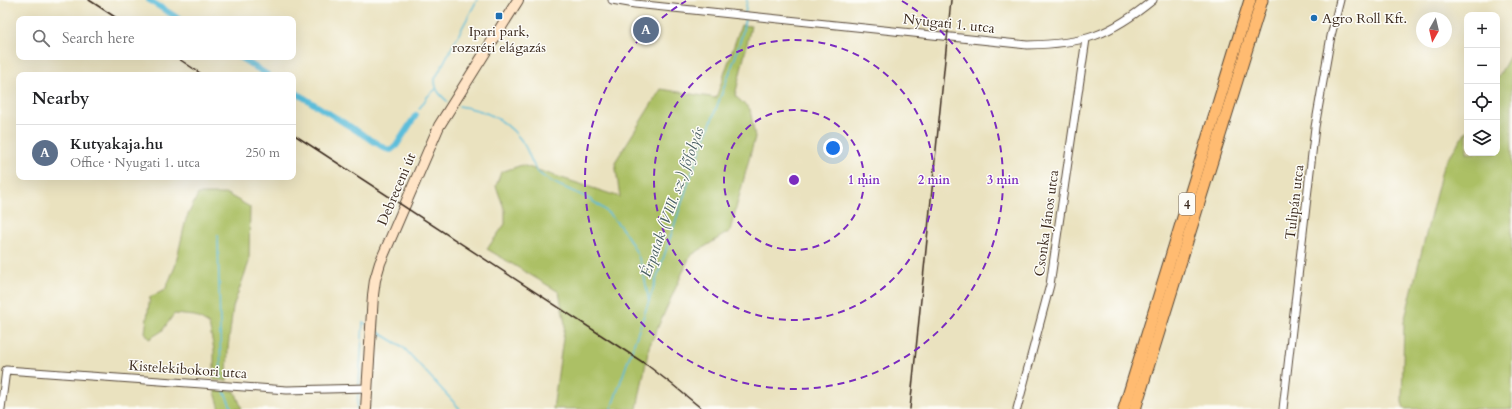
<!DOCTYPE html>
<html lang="en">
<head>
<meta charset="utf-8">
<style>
	:root { --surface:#fff; --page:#f6f6f6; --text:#202124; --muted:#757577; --line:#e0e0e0; --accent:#d93025 }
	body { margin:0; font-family:Cardo,serif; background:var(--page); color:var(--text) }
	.controls { position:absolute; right:12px; top:12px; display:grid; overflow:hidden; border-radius:8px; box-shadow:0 4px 16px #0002 }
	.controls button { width:36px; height:36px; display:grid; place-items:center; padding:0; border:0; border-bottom:1px solid var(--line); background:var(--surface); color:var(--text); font:20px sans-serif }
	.compass { position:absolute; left:1416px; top:12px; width:36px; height:36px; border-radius:50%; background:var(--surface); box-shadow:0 4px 16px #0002; rotate:188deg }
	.you { position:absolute; left:833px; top:148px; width:14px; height:14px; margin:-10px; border:3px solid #fff; border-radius:50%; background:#1a73e8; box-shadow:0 0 0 6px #1a73e833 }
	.badge { display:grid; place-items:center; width:26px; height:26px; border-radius:50%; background:var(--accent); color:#fff; font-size:13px; font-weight:700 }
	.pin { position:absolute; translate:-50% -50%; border:2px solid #fff; box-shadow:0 1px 4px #0006 }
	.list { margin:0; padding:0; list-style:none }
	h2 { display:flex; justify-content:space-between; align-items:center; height:52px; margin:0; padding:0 16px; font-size:17px }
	h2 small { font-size:13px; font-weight:400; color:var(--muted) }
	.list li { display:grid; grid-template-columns:26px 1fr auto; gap:12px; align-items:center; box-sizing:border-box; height:56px; padding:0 16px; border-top:1px solid var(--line) }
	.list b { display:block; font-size:15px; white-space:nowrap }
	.list p { margin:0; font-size:13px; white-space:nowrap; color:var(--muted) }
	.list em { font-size:13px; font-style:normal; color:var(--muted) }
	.icon { flex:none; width:22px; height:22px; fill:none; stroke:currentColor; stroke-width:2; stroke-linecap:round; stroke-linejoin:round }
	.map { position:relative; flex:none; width:1512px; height:409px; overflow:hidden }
	.search { position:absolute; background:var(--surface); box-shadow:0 4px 16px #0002; left:16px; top:16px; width:280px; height:44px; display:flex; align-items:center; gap:10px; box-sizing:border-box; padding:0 14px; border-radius:8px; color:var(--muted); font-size:15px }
	.panel { position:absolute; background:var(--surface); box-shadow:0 4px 16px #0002; left:16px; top:72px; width:280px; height:108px; border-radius:8px }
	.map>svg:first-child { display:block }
</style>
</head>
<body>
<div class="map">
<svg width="1512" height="409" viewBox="0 0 1512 409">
	<rect width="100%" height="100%" fill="#fdfcf7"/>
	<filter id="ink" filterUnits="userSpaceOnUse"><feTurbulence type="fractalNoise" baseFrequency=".025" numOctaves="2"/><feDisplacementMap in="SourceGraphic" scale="8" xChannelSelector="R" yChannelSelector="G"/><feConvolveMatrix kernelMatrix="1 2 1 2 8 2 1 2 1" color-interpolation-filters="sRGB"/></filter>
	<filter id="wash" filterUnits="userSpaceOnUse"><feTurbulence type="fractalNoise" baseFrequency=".012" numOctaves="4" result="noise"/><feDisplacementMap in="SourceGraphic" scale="16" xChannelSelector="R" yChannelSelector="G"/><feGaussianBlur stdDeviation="0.9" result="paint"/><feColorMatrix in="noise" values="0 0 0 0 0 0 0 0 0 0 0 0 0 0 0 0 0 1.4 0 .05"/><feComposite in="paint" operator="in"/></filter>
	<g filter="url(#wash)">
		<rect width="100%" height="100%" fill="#eae2bf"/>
		<!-- green -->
		<g fill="#acc065" stroke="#747542">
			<polygon points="741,25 751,26 735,96 750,109 755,137 730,231 690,256 649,347 637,409 553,409 565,324 559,292 487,249 505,224 505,211 496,186 501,172 522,165 620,197 615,162 661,89 716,98"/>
			<polygon points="1512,52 1512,409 1404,409 1402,402 1404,322 1443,166 1467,130 1467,153 1497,153 1497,79"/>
			<polygon points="198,194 227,194 250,207 249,262 233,307 228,348 227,381 214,380 214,350 209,324 195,316 174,314 162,331 149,339 145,332 150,297 165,290 175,267 186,219"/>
			<polygon points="214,389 235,391 242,409 220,409"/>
		</g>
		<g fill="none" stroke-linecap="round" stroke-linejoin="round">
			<!-- stream -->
			<g stroke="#5bbdda" stroke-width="1.5">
				<polyline points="745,14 747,0"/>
				<path d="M447 101C439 94 435 90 435 79L477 0"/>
				<path d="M459 106C486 110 512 122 526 148 530 156 533 168 540 174 554 186 574 190 589 199 611 211 628 234 638 256 644 270 646 286 649 301"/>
				<polyline points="419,109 428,96 436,89"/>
				<polyline points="218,235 221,378"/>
				<polyline points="375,330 403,347 460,409"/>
				<polyline points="359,385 363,322 366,324"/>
				<polyline points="224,391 232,409"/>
				<polyline points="357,409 358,393"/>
				<polyline points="611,409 649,301 689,181 735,58 742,35 745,18"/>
			</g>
			<!-- canal -->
			<g stroke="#5bbdda" stroke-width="6">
				<polyline points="149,0 179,19"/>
				<polyline points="239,57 268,75"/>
				<polyline points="293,91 386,149 391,150 396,146 416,115"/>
			</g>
		</g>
	</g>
	<g filter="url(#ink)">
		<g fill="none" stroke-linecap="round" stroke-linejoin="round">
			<!-- street casing -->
			<g stroke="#554636" stroke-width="9">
				<g id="street">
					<path d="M612 0 635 4 1027 45C1084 44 1109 36 1153 0"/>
					<polyline points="1,409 6,370 287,390 368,388"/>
					<polyline points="1017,409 1050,285 1086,39"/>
					<polyline points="1283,409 1315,127 1331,36 1340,0"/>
				</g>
			</g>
			<!-- secondary casing -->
			<g stroke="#554636" stroke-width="12">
				<polyline id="secondary" points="366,409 373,295 375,280 380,263 439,126 518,0"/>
			</g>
			<!-- primary casing -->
			<g stroke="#554636" stroke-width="13">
				<g id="primary">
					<polyline points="1124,409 1250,0"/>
					<polyline points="1135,409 1262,0"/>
				</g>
			</g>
			<!-- street -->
			<use href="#street" stroke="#fff" stroke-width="7"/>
			<!-- secondary -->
			<use href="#secondary" stroke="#ffe4c6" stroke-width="10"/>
			<!-- primary -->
			<use href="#primary" stroke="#ffbb71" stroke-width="11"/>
			<!-- rail -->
			<g stroke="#3b2a1e" stroke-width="1.5">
				<polyline points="89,0 118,19"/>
				<polyline points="176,57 203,75"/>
				<polyline points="293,134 647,365 673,385 702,409"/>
				<polyline points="910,409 951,0"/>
			</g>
		</g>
	</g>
	<!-- distance rings -->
	<g fill="none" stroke="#7b2cbf" stroke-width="2" stroke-dasharray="7 5">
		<circle cx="794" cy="180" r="70"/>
		<circle cx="794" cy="180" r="140"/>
		<path d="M902 1A209 209 0 1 1 686 1"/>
	</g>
	<!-- markers -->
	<g fill="#1f6fb2" stroke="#fdfcf7" stroke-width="1.5">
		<rect x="495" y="12" width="8" height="8" rx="2"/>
		<circle cx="1314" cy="18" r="4"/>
	</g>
	<g text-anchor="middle" stroke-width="3" stroke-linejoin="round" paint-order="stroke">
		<!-- shield labels -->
		<rect fill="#fdfcf7" stroke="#75695f" stroke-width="1" x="1179" y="193" width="16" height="22" rx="3"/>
		<g font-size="13" font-weight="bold" fill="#3b2a1e">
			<text x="1187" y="209">4</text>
		</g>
		<!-- poi labels -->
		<g font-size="14" fill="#3b2a1e" stroke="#fdfcf7" text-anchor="start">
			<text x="1322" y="23">Agro Roll Kft.</text>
			<text x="499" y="36" text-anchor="middle">Ipari park,<tspan x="499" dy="16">rozsréti elágazás</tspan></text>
		</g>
		<!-- street labels -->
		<g font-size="14" fill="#3b2a1e" stroke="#fdfcf7">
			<text transform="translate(949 23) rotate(6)" y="5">Nyugati 1. utca</text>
			<text transform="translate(396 189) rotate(-67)" y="5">Debreceni út</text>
			<text transform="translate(1294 202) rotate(-83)" y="5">Tulipán utca</text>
			<text transform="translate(1046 223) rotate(-82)" y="5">Csonka János utca</text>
			<text transform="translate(188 369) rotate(4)" y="5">Kistelekibokori utca</text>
		</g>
		<!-- water labels -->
		<g font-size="15" font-style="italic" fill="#465d60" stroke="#fdfcf7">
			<text transform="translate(672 202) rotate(-70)" y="5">Érpatak (VIII. sz.) főfolyás</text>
		</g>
	</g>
	<circle cx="794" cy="180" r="6" fill="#7b2cbf" stroke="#fdfcf7" stroke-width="2"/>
	<g font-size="12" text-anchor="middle" font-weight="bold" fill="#7b2cbf" stroke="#fdfcf7" stroke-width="3" stroke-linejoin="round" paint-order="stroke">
		<text x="864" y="184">1 min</text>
		<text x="934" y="184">2 min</text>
		<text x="1003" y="184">3 min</text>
	</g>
</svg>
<div class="controls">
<button>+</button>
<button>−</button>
<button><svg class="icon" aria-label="locate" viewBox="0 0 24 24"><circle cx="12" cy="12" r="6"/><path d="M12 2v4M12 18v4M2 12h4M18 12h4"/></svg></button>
<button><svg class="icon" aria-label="layers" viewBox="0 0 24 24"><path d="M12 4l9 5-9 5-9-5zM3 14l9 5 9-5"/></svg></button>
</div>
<svg class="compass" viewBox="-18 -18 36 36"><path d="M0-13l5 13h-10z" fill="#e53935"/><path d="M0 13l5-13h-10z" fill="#757577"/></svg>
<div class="you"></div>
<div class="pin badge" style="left:646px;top:30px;background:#5c6f8a">A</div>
<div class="search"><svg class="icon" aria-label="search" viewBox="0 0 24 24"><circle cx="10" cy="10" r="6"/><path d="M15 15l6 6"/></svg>Search here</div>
<section class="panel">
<h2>Nearby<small></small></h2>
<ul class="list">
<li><span class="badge" style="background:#5c6f8a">A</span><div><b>Kutyakaja.hu</b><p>Office · Nyugati 1. utca</p></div><em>250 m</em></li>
</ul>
</section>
</div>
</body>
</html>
